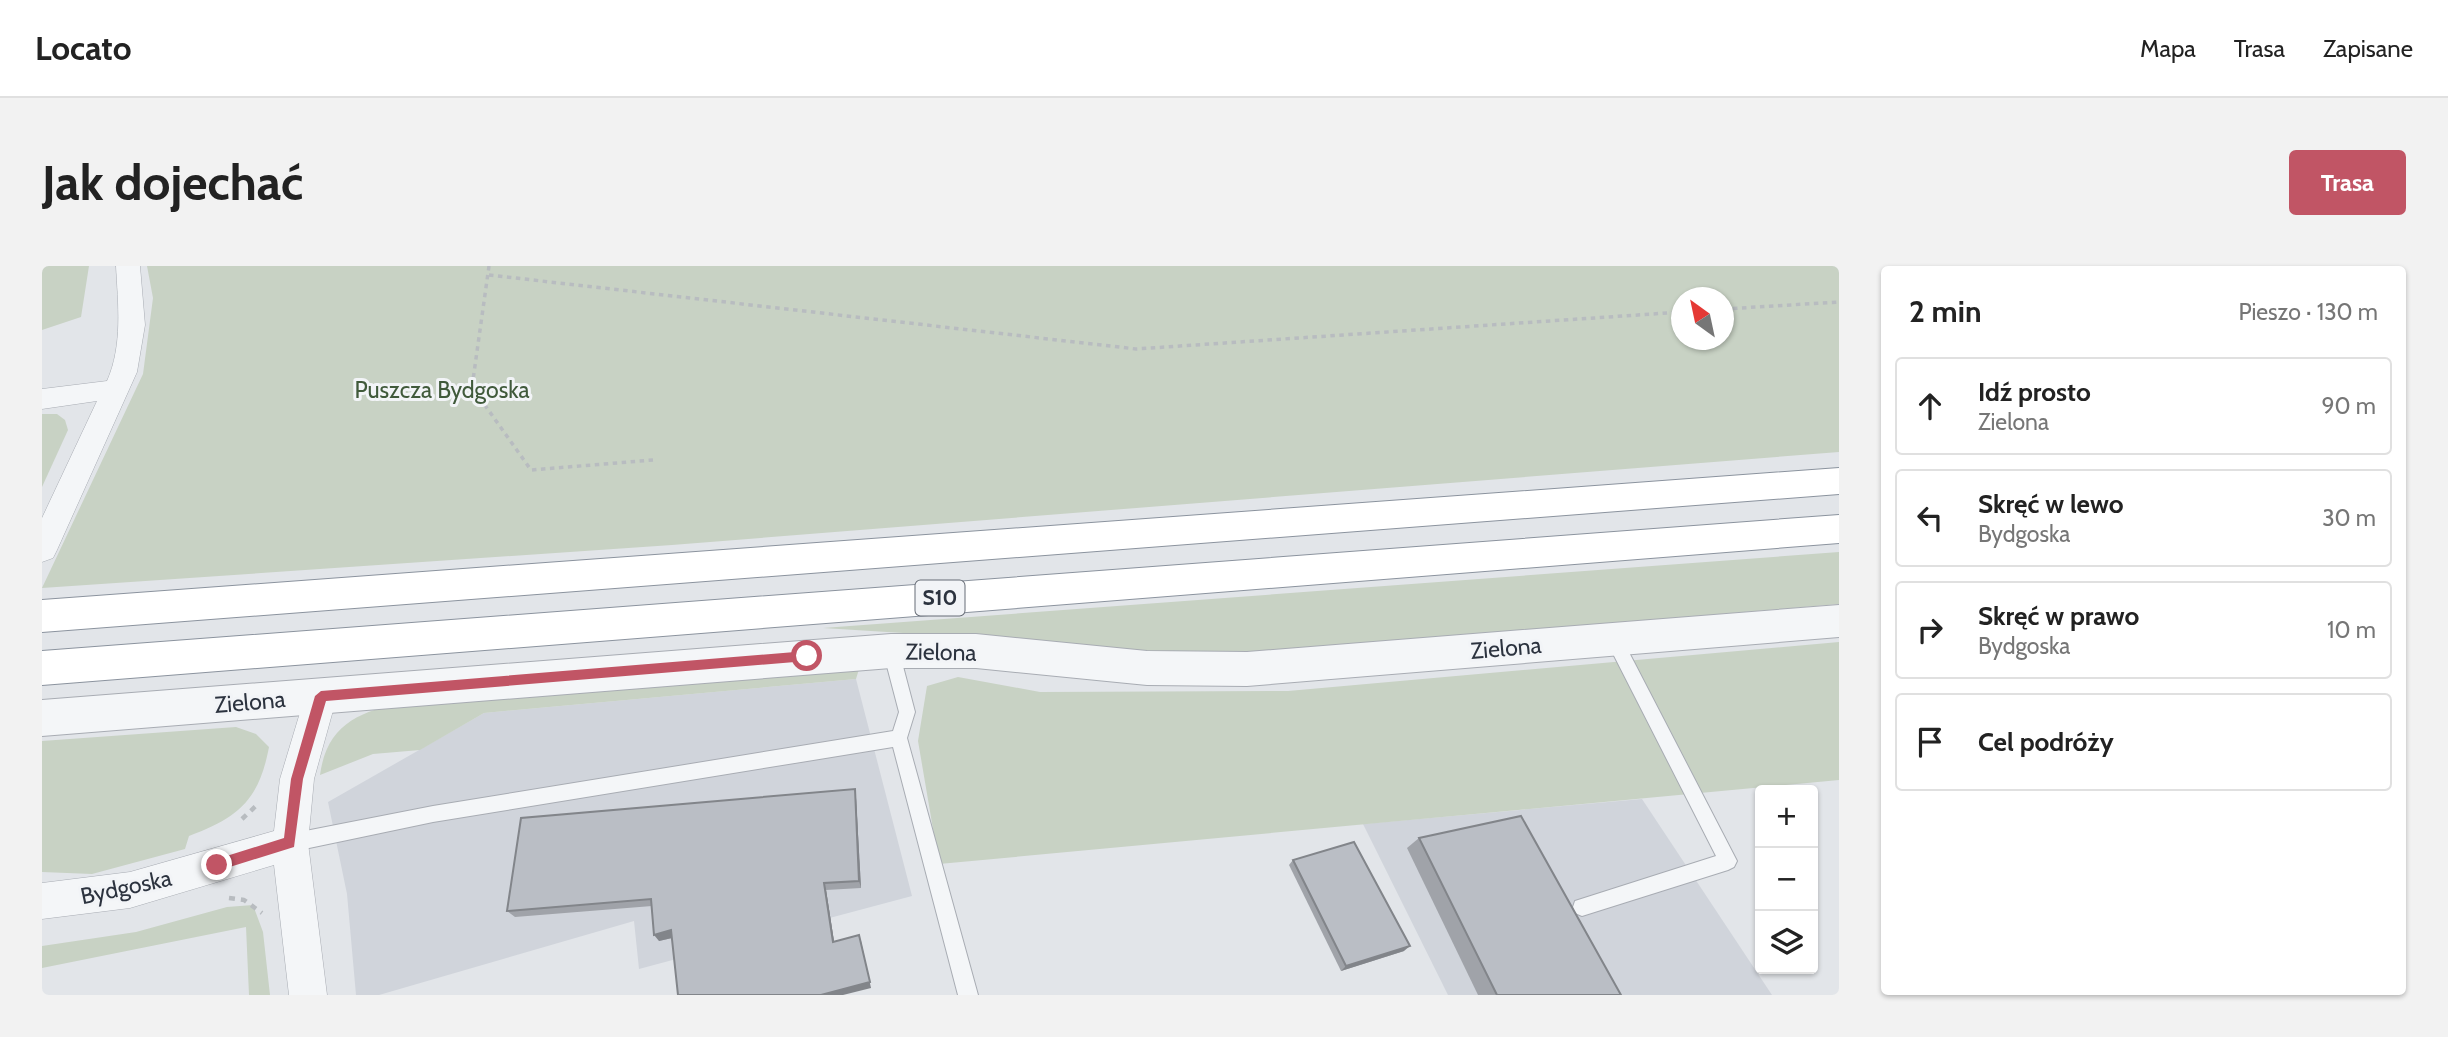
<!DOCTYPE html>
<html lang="pl">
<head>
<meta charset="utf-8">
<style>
	:root { --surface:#fff; --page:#f2f2f2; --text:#222; --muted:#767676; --line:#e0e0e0; --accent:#c15565 }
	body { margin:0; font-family:Cabin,sans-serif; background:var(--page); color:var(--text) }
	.controls { position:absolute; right:21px; bottom:21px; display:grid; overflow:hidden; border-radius:7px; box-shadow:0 2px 5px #0004 }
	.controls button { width:63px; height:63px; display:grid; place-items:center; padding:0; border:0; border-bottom:2px solid var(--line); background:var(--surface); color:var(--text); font:35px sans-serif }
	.compass { position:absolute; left:1629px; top:21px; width:63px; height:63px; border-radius:50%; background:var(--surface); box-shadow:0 2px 5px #0004; rotate:327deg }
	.stop { position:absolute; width:21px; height:21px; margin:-16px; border:5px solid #c15565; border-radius:50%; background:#fff }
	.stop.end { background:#c15565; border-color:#fff; box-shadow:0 2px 7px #0008 }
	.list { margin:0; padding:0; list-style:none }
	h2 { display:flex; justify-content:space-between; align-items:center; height:91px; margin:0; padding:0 28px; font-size:30px }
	h2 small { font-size:23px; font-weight:400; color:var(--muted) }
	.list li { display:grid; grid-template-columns:46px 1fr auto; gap:21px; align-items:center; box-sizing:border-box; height:98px; margin:0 14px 14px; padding:0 14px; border:2px solid var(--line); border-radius:7px }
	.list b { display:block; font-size:26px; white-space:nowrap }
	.list p { margin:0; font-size:23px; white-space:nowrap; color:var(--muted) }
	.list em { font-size:23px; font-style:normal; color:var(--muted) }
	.icon { flex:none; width:38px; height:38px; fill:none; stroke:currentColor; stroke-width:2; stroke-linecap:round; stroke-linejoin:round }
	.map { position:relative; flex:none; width:1797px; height:729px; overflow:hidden; border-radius:7px }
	header { display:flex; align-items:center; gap:42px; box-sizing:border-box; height:98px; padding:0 35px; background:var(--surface); border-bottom:2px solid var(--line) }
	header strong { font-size:33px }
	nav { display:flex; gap:38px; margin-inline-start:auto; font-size:24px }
	.intro { display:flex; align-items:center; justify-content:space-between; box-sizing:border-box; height:168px; padding:0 42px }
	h1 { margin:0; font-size:49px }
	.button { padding:18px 32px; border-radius:7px; background:var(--accent); color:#fff; font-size:24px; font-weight:700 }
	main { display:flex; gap:42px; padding:0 42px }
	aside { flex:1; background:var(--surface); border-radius:7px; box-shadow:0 2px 5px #0004 }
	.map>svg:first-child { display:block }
</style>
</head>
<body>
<header>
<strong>Locato</strong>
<nav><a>Mapa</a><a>Trasa</a><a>Zapisane</a></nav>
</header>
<div class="intro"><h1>Jak dojechać</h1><a class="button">Trasa</a></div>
<main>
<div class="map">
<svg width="1797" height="729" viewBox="0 0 1797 729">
	<rect width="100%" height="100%" fill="#e2e5e9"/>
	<!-- built -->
	<g fill="#d0d4db">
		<polygon points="814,413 870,630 597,703 592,655 337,729 314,729 305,628 286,536 442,447"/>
		<polygon points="1600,533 1730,729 1406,729 1321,558"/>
	</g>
	<!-- green -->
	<g fill="#c8d2c4" fill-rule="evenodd">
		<polygon points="0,0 47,0 39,51 0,64"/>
		<path d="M105 0H1797V186L630 279 0 322 101 108 111 32ZM1640 32H1682V74H1640Z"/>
		<polygon points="0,148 15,148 23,154 26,164 0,221"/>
		<polygon points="1797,286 1797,338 1269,383 1141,388 973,374 781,362"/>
		<polygon points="1797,376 1797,514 897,598 876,475 885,420 916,411 998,426 1246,425"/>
		<path d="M817 403 814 413 442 447 378 484 331 488 278 509C285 458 317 446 362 436Z"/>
		<path d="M194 461 214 468 227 481C217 534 197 551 147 570L143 583 50 608 0 606V475Z"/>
		<polygon points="211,639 221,666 228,729 207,729 204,661 0,702 0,680 94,666 185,641"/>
	</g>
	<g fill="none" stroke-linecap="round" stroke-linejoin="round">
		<!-- service casing -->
		<g stroke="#a8acb3" stroke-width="2">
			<g id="service">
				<polygon points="1571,365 1577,367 1695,595 1692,601 1686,604 1540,650 1533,647 1531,641 1533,635 1674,590 1563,372 1565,367"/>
				<polygon points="849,378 855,380 857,385 873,446 865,472 936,729 916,729 851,481 391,556 248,586 242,583 239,577 242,571 248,568 391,540 851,465 857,446 841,385 843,380"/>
			</g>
		</g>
		<!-- minor casing -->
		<g stroke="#a8acb3" stroke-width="1">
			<g id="minor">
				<path d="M74 0H98L103 59 95 106 15 284 11 292 0 296V252L55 135 0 143V123L65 115C81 79 76 38 74 0Z"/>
				<polygon points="279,416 291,420 295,430 272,513 266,577 285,729 247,729 232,599 88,642 0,653 0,617 88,606 232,565 238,513 263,430 267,420"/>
			</g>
		</g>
		<!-- tertiary casing -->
		<g stroke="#a8acb3" stroke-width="2">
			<polygon id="tertiary" points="1797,339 1797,371 1205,420 1105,419 934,402 849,402 0,470 0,434 849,368 934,368 1105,385 1205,386"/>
		</g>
		<!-- motorway casing -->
		<g stroke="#8b939e" stroke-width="2">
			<g id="motorway">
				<polygon points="1797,202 1797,228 0,366 0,334"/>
				<polygon points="1797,249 1797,277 0,419 0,385"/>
			</g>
		</g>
		<!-- path-far1 -->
		<g stroke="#b8bcc0" stroke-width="3.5" stroke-dasharray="4.5 4.5" stroke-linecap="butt">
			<polyline points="447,0 430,121 489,204 611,194"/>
			<polyline points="447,9 1094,83 1640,46"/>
			<polyline points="1682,43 1797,36"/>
		</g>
		<!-- path -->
		<g stroke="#b8bcc0" stroke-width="4.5" stroke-dasharray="6 6" stroke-linecap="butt">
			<polyline points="200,553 216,538"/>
			<polyline points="187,632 202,634 220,647"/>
		</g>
		<!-- service -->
		<use href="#service" fill="#f4f6f8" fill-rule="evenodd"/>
		<!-- minor -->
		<use href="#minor" fill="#f4f6f8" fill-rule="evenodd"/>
		<!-- tertiary -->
		<use href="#tertiary" fill="#f4f6f8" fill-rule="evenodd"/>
		<!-- motorway -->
		<use href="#motorway" fill="#fff" fill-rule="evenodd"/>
	</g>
	<!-- wall -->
	<g fill="#a0a3a9">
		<polygon points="813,523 814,532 819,622 784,624 792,675 829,722 630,672 617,675 610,640 473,651 465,645"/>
		<polygon points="1377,572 1579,729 1436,729 1365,582"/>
		<polygon points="1251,594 1362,685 1299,705 1247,599"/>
	</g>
	<!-- shaded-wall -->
	<g fill="#82858a">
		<polygon points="813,523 814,532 819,622 817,615"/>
		<polygon points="782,617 784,624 793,682 791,676"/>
		<polygon points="629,664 634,671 617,675 612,669"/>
		<polygon points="819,675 829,722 801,729 779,729"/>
		<polygon points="1368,680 1362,685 1299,705 1304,700"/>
	</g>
	<!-- building -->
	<g fill="#babec5" stroke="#82858a" stroke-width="2">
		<polygon points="813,523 817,615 782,617 791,676 817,669 828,716 779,729 636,729 629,664 612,669 609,633 465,645 479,552"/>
		<polygon points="1479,550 1579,729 1455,729 1377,572"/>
		<polygon points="1312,576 1368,680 1304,700 1251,594"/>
	</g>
	<!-- route -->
	<polygon fill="#c15565" points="765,385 771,390 765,395 284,435 261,513 252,581 175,605 169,599 175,593 242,572 249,513 273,430 279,425"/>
	<g text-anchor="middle" stroke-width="6" stroke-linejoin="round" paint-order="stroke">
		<!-- shield labels -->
		<rect fill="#f2f4f7" stroke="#676d76" stroke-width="2" x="873.5" y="314.5" width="49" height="35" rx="5"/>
		<g font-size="21" font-weight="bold" fill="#2c333f">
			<text x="898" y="339">S10</text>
		</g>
		<!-- park labels -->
		<g font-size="23" fill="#405a3b" stroke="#f2f4f7">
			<text x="400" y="132">Puszcza Bydgoska</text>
		</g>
		<!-- street labels -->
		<g font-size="23" fill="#2c333f" stroke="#f2f4f7">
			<text transform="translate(1464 382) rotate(-5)" y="8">Zielona</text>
			<text transform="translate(899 386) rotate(1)" y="8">Zielona</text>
			<text transform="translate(208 436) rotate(-5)" y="8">Zielona</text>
			<text transform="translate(84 621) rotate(-12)" y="8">Bydgoska</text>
		</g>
	</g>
</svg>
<div class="controls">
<button>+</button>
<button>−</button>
<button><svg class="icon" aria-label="layers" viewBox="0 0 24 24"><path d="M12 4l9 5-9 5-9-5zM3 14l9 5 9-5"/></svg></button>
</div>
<svg class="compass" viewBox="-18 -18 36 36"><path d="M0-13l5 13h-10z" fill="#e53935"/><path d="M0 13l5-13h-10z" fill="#767676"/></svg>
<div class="stop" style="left:765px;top:390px"></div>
<div class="stop end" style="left:175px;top:599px"></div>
</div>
<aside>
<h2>2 min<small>Pieszo · 130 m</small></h2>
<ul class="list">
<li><svg class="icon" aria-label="ahead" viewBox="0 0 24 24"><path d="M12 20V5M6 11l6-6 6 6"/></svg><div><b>Idź prosto</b><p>Zielona</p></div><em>90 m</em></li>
<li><svg class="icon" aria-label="left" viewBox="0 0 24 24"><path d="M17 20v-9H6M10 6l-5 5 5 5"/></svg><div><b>Skręć w lewo</b><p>Bydgoska</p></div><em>30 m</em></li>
<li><svg class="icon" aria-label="right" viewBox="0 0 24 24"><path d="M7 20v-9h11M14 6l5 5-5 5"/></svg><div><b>Skręć w prawo</b><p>Bydgoska</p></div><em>10 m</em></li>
<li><svg class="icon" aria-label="arrive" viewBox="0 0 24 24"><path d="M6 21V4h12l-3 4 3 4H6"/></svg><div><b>Cel podróży</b></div></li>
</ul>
</aside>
</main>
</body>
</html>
